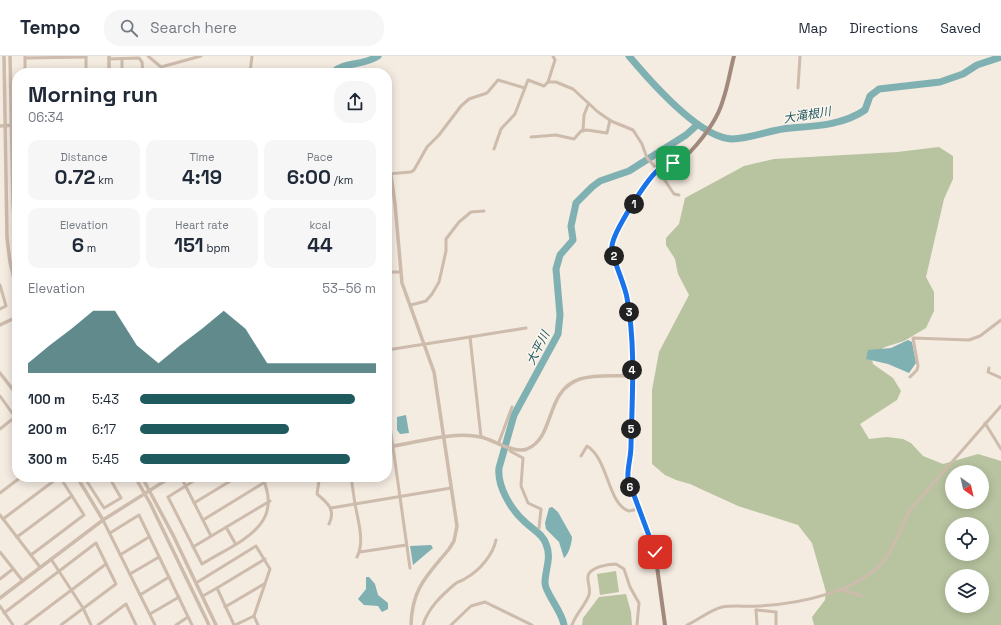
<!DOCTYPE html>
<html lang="en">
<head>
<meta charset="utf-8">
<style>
  :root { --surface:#fff; --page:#f6f6f7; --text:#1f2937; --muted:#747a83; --line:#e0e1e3; --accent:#1f5a5e }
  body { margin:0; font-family:"Space Grotesk","Noto Sans JP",sans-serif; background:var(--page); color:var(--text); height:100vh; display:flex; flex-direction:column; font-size:15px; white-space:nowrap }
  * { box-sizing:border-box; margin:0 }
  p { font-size:13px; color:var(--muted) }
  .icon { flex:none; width:22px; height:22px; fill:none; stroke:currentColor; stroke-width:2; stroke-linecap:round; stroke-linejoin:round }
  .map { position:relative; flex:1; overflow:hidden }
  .panel { position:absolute; left:12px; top:12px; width:380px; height:414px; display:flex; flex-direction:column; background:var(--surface); border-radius:16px; box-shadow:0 2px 10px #0003 }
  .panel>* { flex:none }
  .needle { width:26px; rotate:146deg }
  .buttons { position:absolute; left:945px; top:409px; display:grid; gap:8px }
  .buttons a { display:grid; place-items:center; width:44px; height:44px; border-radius:50%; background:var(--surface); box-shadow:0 2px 10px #0003; font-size:20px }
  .pin { position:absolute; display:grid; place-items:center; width:34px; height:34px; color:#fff; margin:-17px; border-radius:8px; box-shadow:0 2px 6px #0006 }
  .km { position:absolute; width:20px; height:20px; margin:-10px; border-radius:50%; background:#222; color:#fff; font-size:11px; line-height:20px; text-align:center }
  .round { display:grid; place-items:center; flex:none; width:42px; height:42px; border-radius:16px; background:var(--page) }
  .head { display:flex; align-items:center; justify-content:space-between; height:68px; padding:0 16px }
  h1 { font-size:22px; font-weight:800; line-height:30px }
  .metrics { display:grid; grid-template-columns:repeat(3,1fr); gap:6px; height:68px; padding:4px 16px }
  .metrics div { display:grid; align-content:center; border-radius:10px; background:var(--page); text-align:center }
  .metrics b { font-size:20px; font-weight:800 }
  .metrics small { font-size:11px; font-weight:400 }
  .metrics p { font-size:11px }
  .chart { height:112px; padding:8px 16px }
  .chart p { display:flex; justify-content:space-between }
  .chart svg { width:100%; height:72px; margin-top:4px; fill:var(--accent); opacity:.7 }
  ul { padding:0 16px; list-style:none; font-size:13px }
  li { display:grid; grid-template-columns:64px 48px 1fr; align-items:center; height:30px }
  li i { height:10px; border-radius:5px; background:var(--accent) }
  header { display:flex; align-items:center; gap:24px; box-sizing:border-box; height:56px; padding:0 20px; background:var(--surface); border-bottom:1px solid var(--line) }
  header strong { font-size:19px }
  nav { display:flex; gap:22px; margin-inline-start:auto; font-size:14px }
  .search { width:280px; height:36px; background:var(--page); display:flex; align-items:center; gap:10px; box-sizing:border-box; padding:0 14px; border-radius:16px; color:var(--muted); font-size:15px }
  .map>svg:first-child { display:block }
  .green { fill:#b8c4a0; fill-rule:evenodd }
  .water { fill:#7fb0b2 }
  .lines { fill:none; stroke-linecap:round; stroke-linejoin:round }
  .river { stroke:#7fb0b2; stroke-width:7 }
  .minor { stroke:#cdbbac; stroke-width:3 }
  .tertiary { stroke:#cdbbac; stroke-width:3.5 }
  .secondary { stroke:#a18a7d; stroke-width:4 }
  .route-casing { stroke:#fff; stroke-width:8 }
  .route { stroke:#1a73e8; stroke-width:5 }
  .labels { text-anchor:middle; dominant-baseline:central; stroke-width:3; stroke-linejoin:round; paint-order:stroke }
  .water-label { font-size:12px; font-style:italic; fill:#1f5a5e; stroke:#fbf5ee }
</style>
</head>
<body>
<header>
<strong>Tempo</strong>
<div class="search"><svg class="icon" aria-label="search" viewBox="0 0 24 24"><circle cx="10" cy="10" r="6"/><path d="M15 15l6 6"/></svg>Search here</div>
<nav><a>Map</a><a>Directions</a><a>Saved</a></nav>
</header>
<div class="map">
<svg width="1001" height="569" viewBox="0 0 1001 569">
  <rect width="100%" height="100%" fill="#f4ebe1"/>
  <g class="green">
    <path d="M939,91L953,100V123L944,143L926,221L934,236V255L926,272L904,285L885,291L877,296L872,304L873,308L893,322L901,335L897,344L860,368L869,383L887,381L903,383L911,387L923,400L943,408L978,398L1001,405V569H814L812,561L825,544L826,536L812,487L798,469L738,450L690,428L676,424L665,419L652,408V334L659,296L689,239L678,218L675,203L666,189V182L679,168L685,142L744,110L774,103L897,96ZM952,416H982V446H952ZM952,468H982V498H952ZM952,520H982V550H952Z"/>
    <polygon points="616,515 619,536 600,539 597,518"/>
    <polygon points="626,538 631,556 632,569 582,569 583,562 599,541"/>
  </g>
  <g class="water">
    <polygon points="908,284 912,286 916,307 909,317 888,308 866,303 868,294 891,292"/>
    <polygon points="406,359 409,377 400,378 397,374 397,361"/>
    <path d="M552,451L558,456L572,481C572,486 569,498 564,502L559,486L546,473L545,467L549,452Z"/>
    <polygon points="431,489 433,492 413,509 410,490"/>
    <polygon points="366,521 369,521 375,528 378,539 388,547 388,553 382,556 378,550 364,549 358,543 366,533"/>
  </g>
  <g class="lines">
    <g class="river">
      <path d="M629,0C650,25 699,82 732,83C752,83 771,73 791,72C816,70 843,69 865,54L870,40L879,33L940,26L963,18L977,9L1001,1"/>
      <path d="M332,17C345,5 364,10 378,0"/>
      <path d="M564,569C562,555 545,537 545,527C545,513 552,502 546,488C543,478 532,473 525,466C511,454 497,430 499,412L514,359L558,278L560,259L556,213L560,199L573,184L571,170L575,152L576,147L592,131L600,125L629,115L686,79L697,69"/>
    </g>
    <g class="minor">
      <polyline points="148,0 161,11 201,0"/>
      <polyline points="25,1 25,17"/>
      <polyline points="86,1 86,17"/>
      <polyline points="25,2 86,1"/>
      <polyline points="109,3 139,2 142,6 143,17"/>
      <polyline points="122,3 122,17"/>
      <polyline points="250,17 252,0"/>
      <polyline points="548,26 556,26 573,33 598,56 611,65 633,74 642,88 647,102 658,114 674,138 679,139"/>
      <polyline points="798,32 800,0"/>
      <polyline points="583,75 584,59 588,49"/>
      <polyline points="531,81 556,79 574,83 581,75 587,74 607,77 610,64"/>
      <polyline points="494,93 501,73 515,58 528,24 544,30 548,26 555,4 553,0"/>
      <polyline points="387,118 411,116 414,114 427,91 439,79 461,50 469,43 487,37 498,24 525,32"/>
      <polyline points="387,216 400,216"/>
      <polyline points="0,229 6,250 0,253"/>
      <polyline points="411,249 426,245 432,238 439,226 446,195 446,183 459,166 471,156 484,155"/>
      <polyline points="470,281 526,272"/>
      <polyline points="387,294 470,281 481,381"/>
      <polyline points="989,312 988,316 1001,322"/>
      <polyline points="910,321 917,314 918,310 913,282 969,284 980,280 1001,264"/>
      <polyline points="0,340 15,361 0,373"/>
      <polyline points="387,349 410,512"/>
      <polyline points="985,367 1001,393"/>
      <polyline points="499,386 512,351"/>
      <polyline points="510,392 510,395 523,402 521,430 528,447 541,453 539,472"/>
      <path d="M581,400L587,390C608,402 608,449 629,455L639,453"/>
      <polyline points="84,421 104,452 121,442 109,421"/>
      <polyline points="181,421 211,480"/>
      <path d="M200,421L168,441L202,508C237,486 286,471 262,421"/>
      <path d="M316,421L319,425L317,438C328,447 336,454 329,468"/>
      <polyline points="351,421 355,448 451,432"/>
      <polyline points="0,437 21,421"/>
      <polyline points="194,447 237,421"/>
      <path d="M331,452L355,448C358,465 365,485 357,501"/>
      <polyline points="0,459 40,511"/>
      <polyline points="3,463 59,421"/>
      <polyline points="103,464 155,569"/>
      <polyline points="203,464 265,426"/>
      <polyline points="226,471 235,487"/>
      <polyline points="110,477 139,459 192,569"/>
      <polyline points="17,481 72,440"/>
      <polyline points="193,491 270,445"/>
      <polyline points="0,496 22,524"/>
      <polyline points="360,496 406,489"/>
      <polyline points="31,499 84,459 60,421"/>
      <polyline points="120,499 149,481"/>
      <polyline points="51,503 83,552 91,569"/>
      <polyline points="130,518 159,501"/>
      <polyline points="0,523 13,513"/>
      <polyline points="196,527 256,490 270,513 254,560 235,569"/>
      <polyline points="839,533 862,540"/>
      <polyline points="140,539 169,521"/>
      <polyline points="203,540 217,532"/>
      <polyline points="0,550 13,569"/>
      <polyline points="225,551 264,528"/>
      <polyline points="756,554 776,556 776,569"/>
      <polyline points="756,554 757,569"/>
      <polyline points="4,557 96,487 116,528 61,569"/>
      <polyline points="150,558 179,541"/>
      <polyline points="254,560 258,569"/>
      <polyline points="25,569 106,508"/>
      <polyline points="98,569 126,548 136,569"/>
      <polyline points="176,569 188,561"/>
      <polyline points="234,569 217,532 265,503"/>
      <path d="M423,569C428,552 442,539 455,528C458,525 463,525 466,522C479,515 493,499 496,484"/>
      <polyline points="451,569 471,550 485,546 532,569"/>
      <path d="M572,569C576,557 585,550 589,539C591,533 587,526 588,520C590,511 608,508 616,508L624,513L630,531L639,547L637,569"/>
      <path d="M687,569C698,564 710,554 722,551C734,549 747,551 759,550C798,548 860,536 885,503C896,488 901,470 910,454L1001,350"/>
    </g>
    <g class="tertiary">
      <polyline points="4,0 7,182 10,206 17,235"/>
      <polyline points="10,0 13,147 17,205"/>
      <polyline points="109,0 109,17"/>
      <polyline points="0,70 17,69"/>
      <path d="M387,106L391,118L395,148L402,227L434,316L457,470L454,485L449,493C427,520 412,532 411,569"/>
      <polyline points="0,269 17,261"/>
      <polyline points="0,317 17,339"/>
      <path d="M387,391C417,387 451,375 481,381C494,384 514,398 527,393C556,381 544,335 580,323C596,318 616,320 632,320"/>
      <polyline points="77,421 103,464"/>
      <polyline points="135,421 150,447 209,569"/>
      <polyline points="142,421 173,479 216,569"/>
      <polyline points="0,542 103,464 171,421"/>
    </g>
    <path class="secondary" d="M665,569L655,496L628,423C626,412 631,401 631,390C632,343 635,294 628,248C626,227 606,196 615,178C623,163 646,121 659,113C669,106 682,105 691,95C703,82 718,62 723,44C728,30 730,15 734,0"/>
  </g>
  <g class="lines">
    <g class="route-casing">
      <path id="route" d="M655,496L628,423C627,412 631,402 631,390C632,342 636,290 627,242C625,228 611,201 612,190C613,176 646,125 657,115C661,111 667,109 673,107"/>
    </g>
    <use href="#route" class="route"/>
  </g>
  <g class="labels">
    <g class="water-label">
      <text transform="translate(807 59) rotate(-9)">大滝根川</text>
      <text transform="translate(538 292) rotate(-63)">大平川</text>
    </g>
  </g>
</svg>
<div class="buttons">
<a><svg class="needle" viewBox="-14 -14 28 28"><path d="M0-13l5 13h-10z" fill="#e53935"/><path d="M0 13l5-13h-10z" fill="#747a83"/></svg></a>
<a><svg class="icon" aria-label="locate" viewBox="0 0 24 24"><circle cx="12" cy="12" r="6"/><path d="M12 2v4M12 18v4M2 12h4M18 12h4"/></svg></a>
<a><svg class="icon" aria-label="layers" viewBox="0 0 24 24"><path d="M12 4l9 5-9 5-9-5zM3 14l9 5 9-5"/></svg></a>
</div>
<div class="pin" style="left:673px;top:107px;background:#1e9e55"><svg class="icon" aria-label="arrive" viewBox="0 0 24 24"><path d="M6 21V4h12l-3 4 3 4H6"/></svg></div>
<div class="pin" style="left:655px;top:496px;background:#d93025"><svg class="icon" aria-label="check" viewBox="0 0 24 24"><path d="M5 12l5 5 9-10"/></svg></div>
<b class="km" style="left:634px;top:148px">1</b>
<b class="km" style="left:614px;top:200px">2</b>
<b class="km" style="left:629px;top:256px">3</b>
<b class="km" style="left:632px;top:314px">4</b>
<b class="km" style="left:631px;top:373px">5</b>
<b class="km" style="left:630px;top:431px">6</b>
<section class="panel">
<div class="head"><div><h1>Morning run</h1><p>06:34</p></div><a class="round"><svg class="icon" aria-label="share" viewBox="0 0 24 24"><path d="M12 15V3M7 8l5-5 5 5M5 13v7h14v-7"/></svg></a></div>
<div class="metrics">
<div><p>Distance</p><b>0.72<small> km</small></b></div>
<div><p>Time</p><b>4:19</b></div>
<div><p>Pace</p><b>6:00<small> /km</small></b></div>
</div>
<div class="metrics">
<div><p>Elevation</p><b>6<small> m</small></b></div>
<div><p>Heart rate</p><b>151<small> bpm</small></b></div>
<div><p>kcal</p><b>44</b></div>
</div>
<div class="chart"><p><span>Elevation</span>53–56 m</p>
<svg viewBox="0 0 160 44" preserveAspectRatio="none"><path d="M0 44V38L10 27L20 17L30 6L40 6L50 27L60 38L70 27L80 17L90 6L100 17L110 38L120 38L130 38L140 38L150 38L160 38V44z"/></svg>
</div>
<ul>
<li><b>100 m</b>5:43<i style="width:91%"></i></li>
<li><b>200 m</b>6:17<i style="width:63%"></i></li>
<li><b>300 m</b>5:45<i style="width:89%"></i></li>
</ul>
</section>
</div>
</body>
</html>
